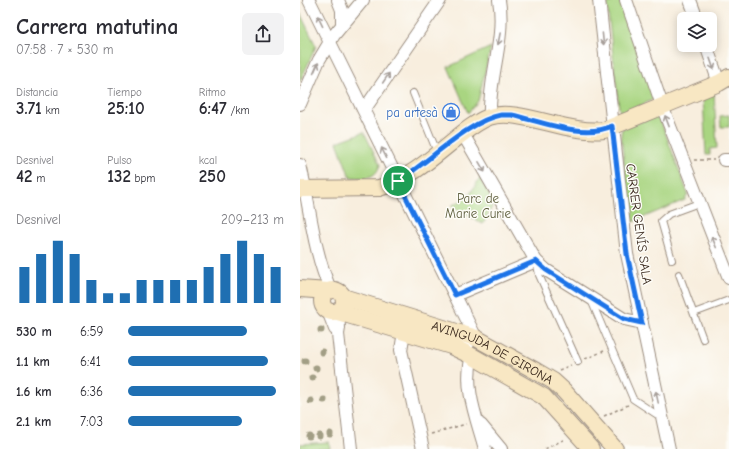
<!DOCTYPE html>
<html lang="es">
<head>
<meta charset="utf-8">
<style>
  :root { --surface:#fff; --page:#f2f2f3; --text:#2b2b33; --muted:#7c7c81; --accent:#1f6fb2 }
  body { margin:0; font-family:"Comic Neue",sans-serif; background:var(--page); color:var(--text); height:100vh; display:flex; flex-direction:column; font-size:15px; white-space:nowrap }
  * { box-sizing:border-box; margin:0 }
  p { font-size:13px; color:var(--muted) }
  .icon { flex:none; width:22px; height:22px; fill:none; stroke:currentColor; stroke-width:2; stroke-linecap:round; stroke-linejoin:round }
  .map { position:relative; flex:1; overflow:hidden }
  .details { display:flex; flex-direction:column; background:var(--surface); width:300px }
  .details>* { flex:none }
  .buttons { position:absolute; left:377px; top:12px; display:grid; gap:8px }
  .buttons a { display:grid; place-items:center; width:40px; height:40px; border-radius:6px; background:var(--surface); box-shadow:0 2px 10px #0003; font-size:20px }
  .pin { position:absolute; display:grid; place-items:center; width:34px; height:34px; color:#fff; margin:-17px; border:2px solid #fff; border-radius:50%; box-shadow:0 1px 4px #0007 }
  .round { display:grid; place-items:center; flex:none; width:42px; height:42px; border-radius:6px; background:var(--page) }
  .head { display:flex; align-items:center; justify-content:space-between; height:68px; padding:0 16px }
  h1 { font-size:22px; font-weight:700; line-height:30px }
  .metrics { display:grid; grid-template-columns:repeat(3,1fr); gap:6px; height:68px; padding:4px 16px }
  .metrics div { display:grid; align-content:center }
  .metrics b { font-size:17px; font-weight:700 }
  .metrics small { font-size:11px; font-weight:400 }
  .metrics p { font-size:11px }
  .chart { height:112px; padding:8px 16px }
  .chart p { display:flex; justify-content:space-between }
  .chart svg { width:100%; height:72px; margin-top:4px; stroke:var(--accent); stroke-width:6 }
  ul { padding:0 16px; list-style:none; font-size:13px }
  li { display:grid; grid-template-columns:64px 48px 1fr; align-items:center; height:30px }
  li i { height:10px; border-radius:5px; background:var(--accent) }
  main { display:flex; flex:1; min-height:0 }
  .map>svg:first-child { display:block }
  .green { fill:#a9d581; stroke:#728050 }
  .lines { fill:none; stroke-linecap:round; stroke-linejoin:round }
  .lane-casing { stroke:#9a8c7e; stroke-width:8 }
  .street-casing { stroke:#9a8c7e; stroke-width:14 }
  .secondary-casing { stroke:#9a8c7e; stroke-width:18 }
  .path { stroke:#9a8c7e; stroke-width:1.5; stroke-dasharray:3 3; stroke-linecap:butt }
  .lane { stroke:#fff; stroke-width:6 }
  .street { stroke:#fff; stroke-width:12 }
  .secondary { stroke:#f8e7c3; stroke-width:16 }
  .tree { fill:#a29e85 }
  .oneway { stroke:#a79f9a }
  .route-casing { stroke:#fff; stroke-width:8 }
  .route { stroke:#1a73e8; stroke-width:5 }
  .labels { text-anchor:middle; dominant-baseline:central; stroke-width:3; stroke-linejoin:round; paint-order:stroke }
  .shop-label { font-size:13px; fill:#366cbe; stroke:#fdfcf7; text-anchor:end }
  .park-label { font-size:13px; fill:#5c5d3c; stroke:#fdfcf7 }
  .street-label { font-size:13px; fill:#3b2a1e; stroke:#fdfcf7 }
</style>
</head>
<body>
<main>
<section class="details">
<div class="head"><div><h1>Carrera matutina</h1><p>07:58 · 7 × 530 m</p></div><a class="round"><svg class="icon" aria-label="share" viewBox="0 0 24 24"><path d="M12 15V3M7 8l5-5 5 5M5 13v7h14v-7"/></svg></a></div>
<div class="metrics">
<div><p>Distancia</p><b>3.71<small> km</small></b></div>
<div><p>Tiempo</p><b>25:10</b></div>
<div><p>Ritmo</p><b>6:47<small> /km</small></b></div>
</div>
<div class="metrics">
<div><p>Desnivel</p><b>42<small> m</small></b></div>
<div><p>Pulso</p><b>132<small> bpm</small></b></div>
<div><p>kcal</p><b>250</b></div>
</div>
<div class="chart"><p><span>Desnivel</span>209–213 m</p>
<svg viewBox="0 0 160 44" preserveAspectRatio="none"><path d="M5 44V22M15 44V14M25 44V6M35 44V14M45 44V30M55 44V38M65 44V38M75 44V30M85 44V30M95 44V30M105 44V30M115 44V22M125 44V14M135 44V6M145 44V14M155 44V22"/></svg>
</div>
<ul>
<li><b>530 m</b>6:59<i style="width:76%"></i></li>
<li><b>1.1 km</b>6:41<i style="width:90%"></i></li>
<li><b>1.6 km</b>6:36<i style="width:95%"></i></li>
<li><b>2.1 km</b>7:03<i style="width:73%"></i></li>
</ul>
</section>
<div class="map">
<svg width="429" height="449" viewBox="0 0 429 449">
  <rect width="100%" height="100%" fill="#fdfcf7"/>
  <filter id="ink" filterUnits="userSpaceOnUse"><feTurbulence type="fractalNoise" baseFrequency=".025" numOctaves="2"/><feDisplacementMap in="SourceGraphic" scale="8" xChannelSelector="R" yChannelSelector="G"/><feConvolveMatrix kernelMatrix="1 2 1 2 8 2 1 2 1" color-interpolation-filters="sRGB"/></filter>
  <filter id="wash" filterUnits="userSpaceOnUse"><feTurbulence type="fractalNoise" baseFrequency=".012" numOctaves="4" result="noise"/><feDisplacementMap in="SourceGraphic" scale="16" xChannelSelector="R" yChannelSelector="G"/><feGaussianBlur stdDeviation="0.9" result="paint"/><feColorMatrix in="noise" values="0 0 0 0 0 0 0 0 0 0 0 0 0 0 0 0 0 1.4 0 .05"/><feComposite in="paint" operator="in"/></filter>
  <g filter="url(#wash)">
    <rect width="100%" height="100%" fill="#f8eede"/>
    <g class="green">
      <polygon points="316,0 321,0 356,98 325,113 320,112 319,108 307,4"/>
      <polygon points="0,13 16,46 0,82"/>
      <polygon points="191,47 178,101 168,113 148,67"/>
      <polygon points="414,93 417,148 410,149 410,155 406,155 403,99"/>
      <polygon points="429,115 429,127 421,127 420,116"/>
      <polygon points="356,116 360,119 388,194 385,200 330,223 321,134 322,129"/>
      <path d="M64,132L80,165C75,180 64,178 50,177L37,142Z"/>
      <polygon points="180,178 194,203 183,224 151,206 168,197"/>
      <polygon points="29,442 30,449 0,449 0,444"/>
    </g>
  </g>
  <g filter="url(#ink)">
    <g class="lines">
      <g class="lane-casing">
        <g id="lane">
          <polyline points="113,93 137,152"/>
          <polyline points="372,260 361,221 369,214 399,203"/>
          <polyline points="237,265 239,275 278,362"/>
          <polyline points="379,274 403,339"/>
          <polyline points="291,300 333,399 362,418"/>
          <polyline points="394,313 429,300"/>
        </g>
      </g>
      <g class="street-casing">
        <g id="street">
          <polyline points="9,0 176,338"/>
          <polyline points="38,0 42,10 42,23"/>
          <polyline points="299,0 327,254 369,449"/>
          <polyline points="326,0 364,111 429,278"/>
          <polyline points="390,0 397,19"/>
          <polyline points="406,45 419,83"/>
          <polyline points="0,104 19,60 34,35 63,0"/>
          <polyline points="64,110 140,0"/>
          <path d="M190,117C188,78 206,39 199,0"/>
          <polyline points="163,134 236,261 246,270 324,319 342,323"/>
          <polyline points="424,160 429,160"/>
          <path d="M0,165C10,206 13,251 31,291"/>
          <polyline points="155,295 236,261"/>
          <polyline points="28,311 35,329"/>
          <polyline points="38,312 39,328 38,334 51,449"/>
          <polyline points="104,332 101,350 123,449"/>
          <polyline points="145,337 168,344"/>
          <path d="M172,356C163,387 177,419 185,449"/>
          <polyline points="181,425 201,449"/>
        </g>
      </g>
      <g class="secondary-casing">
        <g id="secondary">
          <path d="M0,189L79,188C107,180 131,159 153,141C164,132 176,122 189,117C219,107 268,135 304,130L419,83L429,77"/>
          <polyline points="0,289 28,291"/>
          <circle cx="33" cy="301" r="11"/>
          <path id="s1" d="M43,297L176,338L236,371L253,381L264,391L315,449"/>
          <polyline points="38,312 151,346 172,356 244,397 291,449"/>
        </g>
      </g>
      <g class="path">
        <polyline points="394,160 414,160"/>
        <polyline points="285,359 304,351"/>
        <polyline points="259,370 271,365"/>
        <polyline points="304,416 328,405"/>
        <polyline points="131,434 166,424"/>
        <polyline points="245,449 265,439"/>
      </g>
      <use href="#lane" class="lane"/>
      <use href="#street" class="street"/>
      <use href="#secondary" class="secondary"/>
    </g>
    <g class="tree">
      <circle cx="21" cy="330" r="3.5"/>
      <circle cx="22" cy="352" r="3.5"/>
      <circle cx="5" cy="361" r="3.5"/>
      <circle cx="16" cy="368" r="3.5"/>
      <circle cx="12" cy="378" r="3.5"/>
      <circle cx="24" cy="400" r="3.5"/>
      <circle cx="11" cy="401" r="3.5"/>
      <circle cx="30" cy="434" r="3.5"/>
      <circle cx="9" cy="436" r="3.5"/>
      <circle cx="19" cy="436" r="3.5"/>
    </g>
    <defs><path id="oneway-shaft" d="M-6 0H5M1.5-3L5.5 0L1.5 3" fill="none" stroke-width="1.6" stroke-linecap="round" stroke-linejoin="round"/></defs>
    <g class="oneway">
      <use href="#oneway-shaft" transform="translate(20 21) rotate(-116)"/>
      <use href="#oneway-shaft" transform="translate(199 39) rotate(101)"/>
      <use href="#oneway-shaft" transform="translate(303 39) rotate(84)"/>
      <use href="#oneway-shaft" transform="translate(412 64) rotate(71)"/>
      <use href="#oneway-shaft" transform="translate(16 68) rotate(-66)"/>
      <use href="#oneway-shaft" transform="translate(86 78) rotate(-56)"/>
      <use href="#oneway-shaft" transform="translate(367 121) rotate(-111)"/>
      <use href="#oneway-shaft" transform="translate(84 153) rotate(-116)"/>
      <use href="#oneway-shaft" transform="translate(182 167) rotate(60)"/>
      <use href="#oneway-shaft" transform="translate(414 242) rotate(-112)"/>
      <use href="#oneway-shaft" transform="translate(357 397) rotate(-102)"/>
    </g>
  </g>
  <g class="lines" filter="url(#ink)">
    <g class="route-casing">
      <path id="route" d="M201,115H212C242,122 284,139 312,126L327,254L342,323L324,319L246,270L236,261L155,295L98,181C129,162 168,121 201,115Z"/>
    </g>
    <use href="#route" class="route"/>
  </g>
  <defs>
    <g id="shop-ring" transform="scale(0.9)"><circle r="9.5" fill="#fdfcf7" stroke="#3f7fe0" stroke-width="1.5"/><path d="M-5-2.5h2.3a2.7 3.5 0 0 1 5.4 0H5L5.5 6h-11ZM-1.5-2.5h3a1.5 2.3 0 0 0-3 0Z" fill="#3f7fe0"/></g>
  </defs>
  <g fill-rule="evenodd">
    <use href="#shop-ring" x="151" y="112"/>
  </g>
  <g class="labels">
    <g class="shop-label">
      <text x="138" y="112">pa artesà</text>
    </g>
    <g class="park-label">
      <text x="178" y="198">Parc de<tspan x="178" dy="15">Marie Curie</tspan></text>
    </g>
    <g class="street-label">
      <text transform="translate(339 224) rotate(82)">CARRER GENÍS SALA</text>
      <text stroke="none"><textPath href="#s1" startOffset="160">AVINGUDA DE GIRONA</textPath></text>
    </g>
  </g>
</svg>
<div class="buttons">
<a><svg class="icon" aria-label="layers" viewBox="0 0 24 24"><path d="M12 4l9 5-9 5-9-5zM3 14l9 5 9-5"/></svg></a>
</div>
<div class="pin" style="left:98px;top:181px;background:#1e9e55"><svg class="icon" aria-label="arrive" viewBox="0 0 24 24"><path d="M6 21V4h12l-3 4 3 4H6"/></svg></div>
</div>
</main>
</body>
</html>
